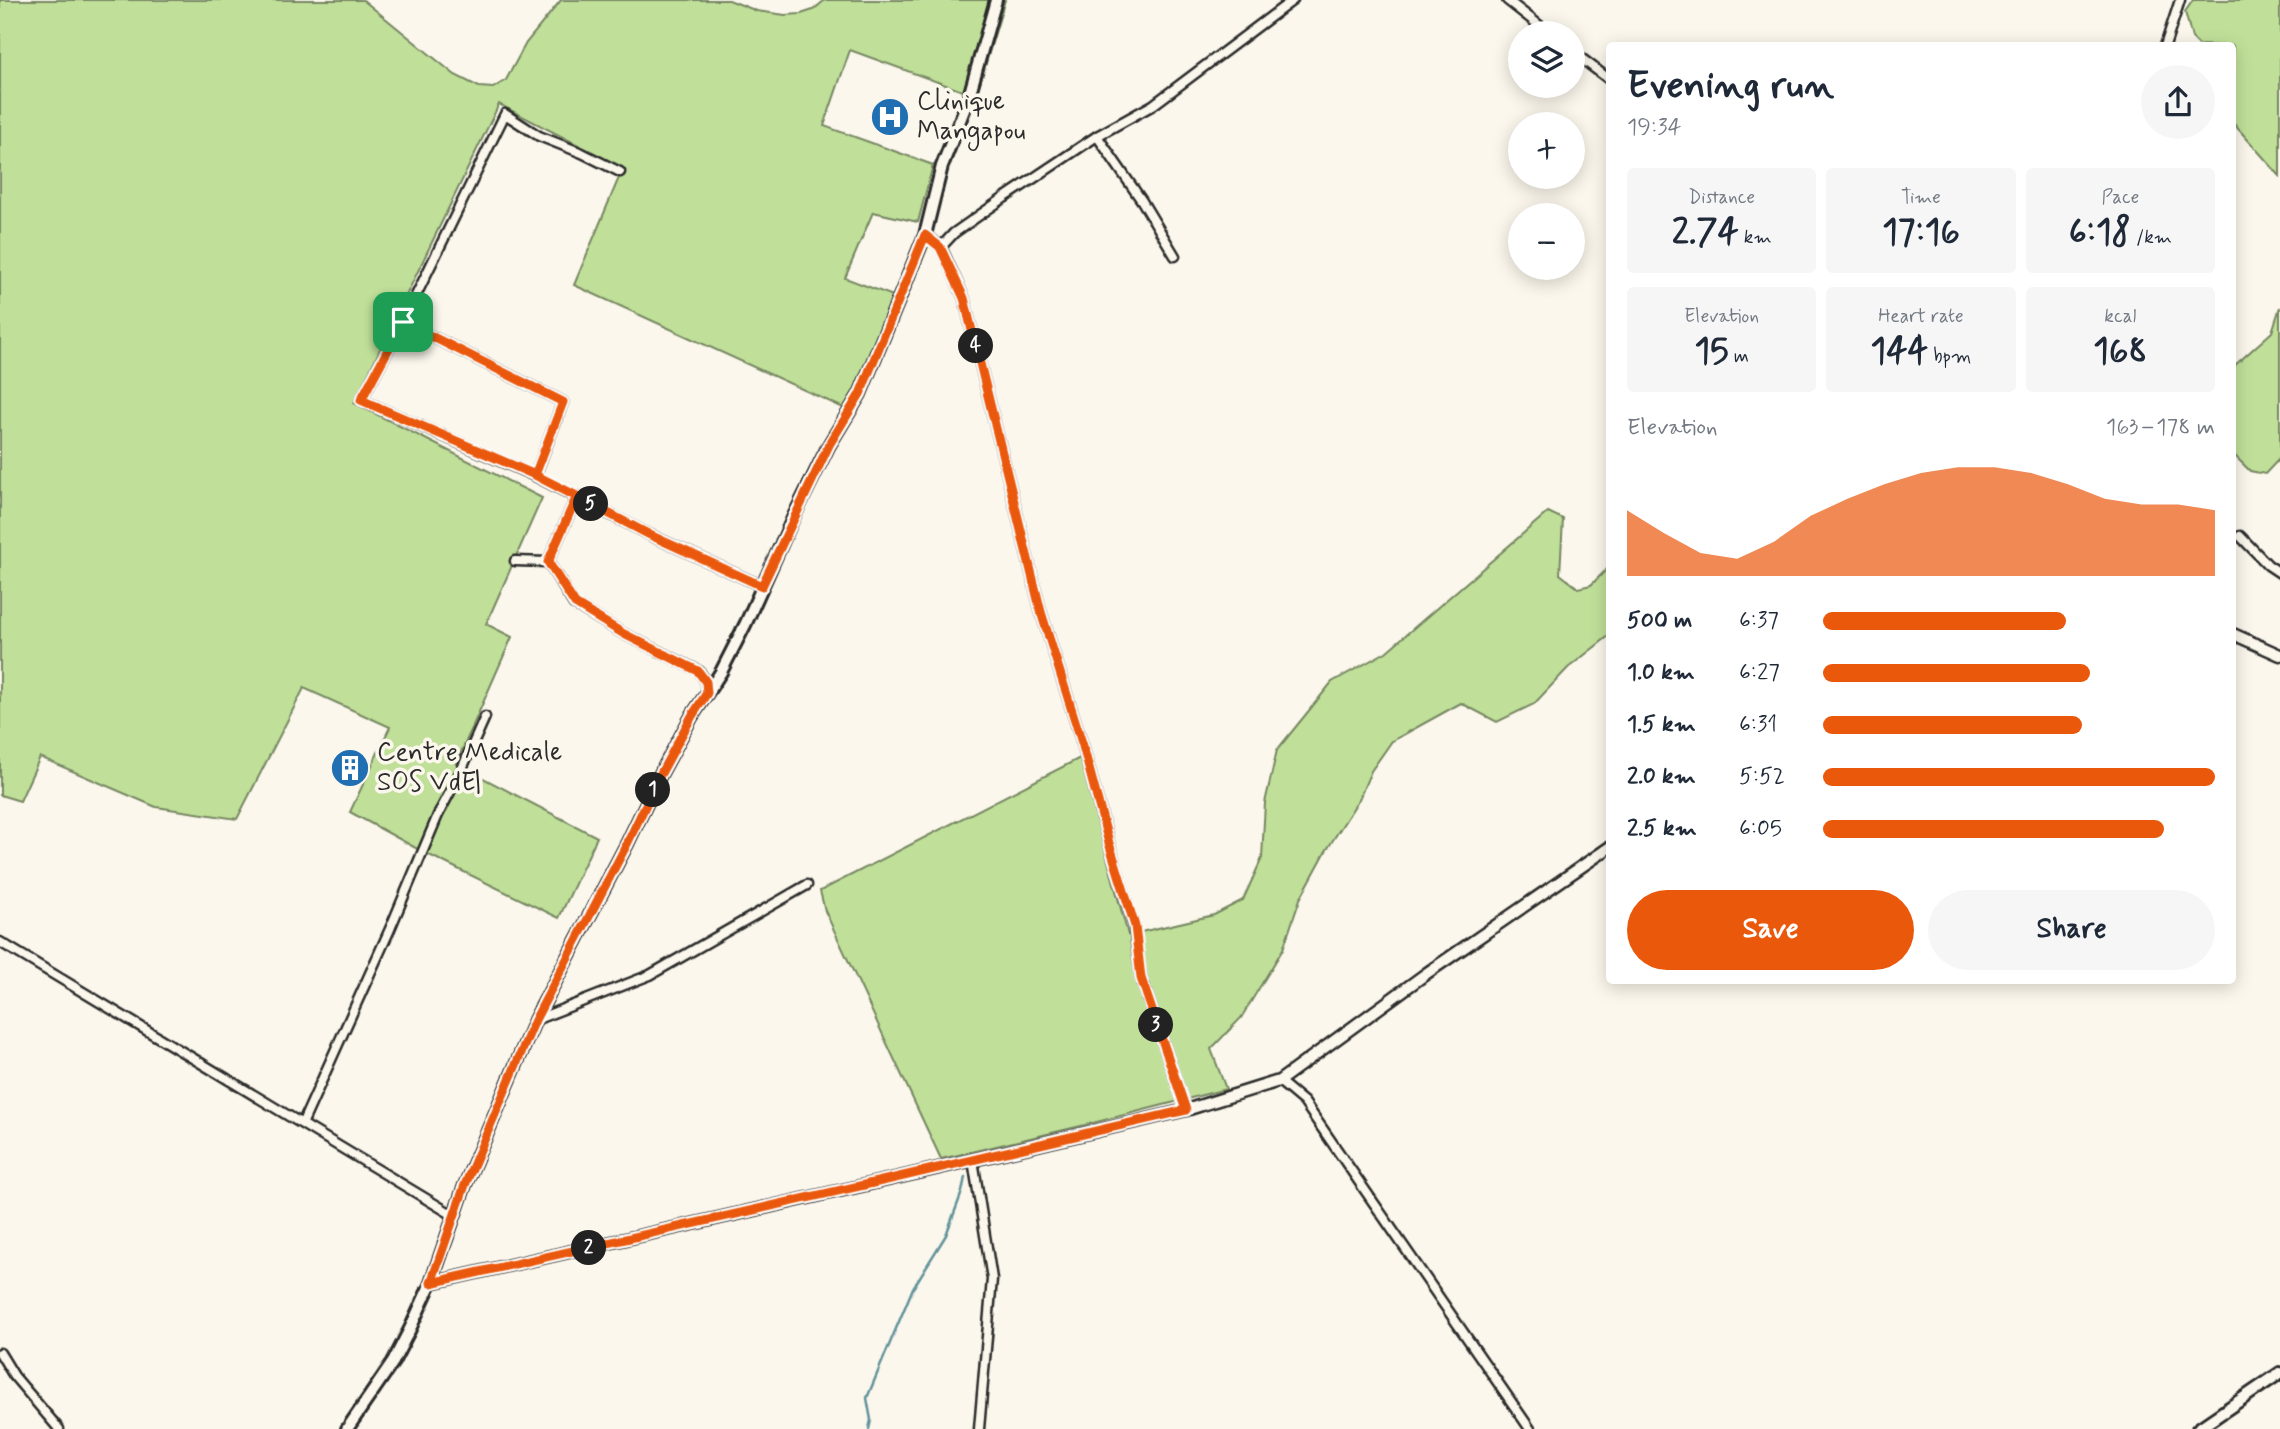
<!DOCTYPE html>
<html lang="en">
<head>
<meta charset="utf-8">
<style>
  :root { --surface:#fff; --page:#f6f6f7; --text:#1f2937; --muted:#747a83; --accent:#ea580c }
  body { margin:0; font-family:Mynerve,sans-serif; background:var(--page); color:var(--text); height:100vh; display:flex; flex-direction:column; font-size:26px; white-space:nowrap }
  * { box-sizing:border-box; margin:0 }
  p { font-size:23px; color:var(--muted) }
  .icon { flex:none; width:38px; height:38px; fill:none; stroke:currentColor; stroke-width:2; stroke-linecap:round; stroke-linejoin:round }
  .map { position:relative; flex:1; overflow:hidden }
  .panel { position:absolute; left:1606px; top:42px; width:630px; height:942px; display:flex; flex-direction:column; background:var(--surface); border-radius:7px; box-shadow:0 4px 18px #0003 }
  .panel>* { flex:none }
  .fabs { position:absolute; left:1508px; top:21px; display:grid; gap:14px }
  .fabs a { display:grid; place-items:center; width:77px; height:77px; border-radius:50%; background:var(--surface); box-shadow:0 4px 18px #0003; font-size:35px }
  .pin { position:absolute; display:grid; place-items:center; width:60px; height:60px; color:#fff; margin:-30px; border-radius:14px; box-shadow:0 4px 10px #0006 }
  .km { position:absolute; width:35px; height:35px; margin:-18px; border-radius:50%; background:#222; color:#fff; font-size:19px; line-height:35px; text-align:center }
  .round { display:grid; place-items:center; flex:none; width:74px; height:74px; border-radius:37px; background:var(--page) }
  .summary { display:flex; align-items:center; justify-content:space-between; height:119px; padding:0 21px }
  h1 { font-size:38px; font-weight:700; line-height:52px }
  .metrics { display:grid; grid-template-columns:repeat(3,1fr); gap:10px; height:119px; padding:7px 21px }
  .metrics div { display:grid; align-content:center; border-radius:7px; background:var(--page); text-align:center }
  .metrics b { font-size:35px; font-weight:700 }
  .metrics small { font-size:19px; font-weight:400 }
  .metrics p { font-size:19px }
  .chart { height:196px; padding:14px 21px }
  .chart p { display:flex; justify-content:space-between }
  .chart svg { width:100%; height:126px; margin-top:7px; fill:var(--accent); opacity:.7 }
  .primary-button { display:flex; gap:14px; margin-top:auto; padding:14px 21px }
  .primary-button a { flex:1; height:80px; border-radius:42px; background:var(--accent); color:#fff; font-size:28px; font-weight:700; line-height:80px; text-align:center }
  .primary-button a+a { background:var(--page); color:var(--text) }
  ul { padding:0 21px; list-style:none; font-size:23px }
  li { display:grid; grid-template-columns:112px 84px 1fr; align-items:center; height:52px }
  li i { height:18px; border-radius:9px; background:var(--accent) }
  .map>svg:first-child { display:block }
  .green { fill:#c0e099; stroke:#768662; stroke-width:2 }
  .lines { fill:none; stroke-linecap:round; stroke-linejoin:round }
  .stream { stroke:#62929a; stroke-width:2.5 }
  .minor-casing { stroke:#2b2b2b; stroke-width:13 }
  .tertiary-casing { stroke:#2b2b2b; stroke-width:15 }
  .secondary-casing { stroke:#2b2b2b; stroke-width:16 }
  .minor { stroke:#fbf7ec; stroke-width:8 }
  .tertiary { stroke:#fbf7ec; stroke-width:10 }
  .secondary { stroke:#fbf7ec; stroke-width:10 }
  .route-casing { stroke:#fff; stroke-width:14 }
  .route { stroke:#ea580c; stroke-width:9 }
  .labels { text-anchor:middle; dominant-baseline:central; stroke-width:7; stroke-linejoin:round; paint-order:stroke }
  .poi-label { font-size:26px; fill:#2b2b2b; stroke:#fbf7ec; text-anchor:start }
</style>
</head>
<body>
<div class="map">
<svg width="2280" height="1429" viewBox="0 0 2280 1429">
  <rect width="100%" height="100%" fill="#fbf7ec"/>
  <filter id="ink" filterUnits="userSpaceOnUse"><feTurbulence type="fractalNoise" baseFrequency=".0143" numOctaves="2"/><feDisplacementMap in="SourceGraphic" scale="14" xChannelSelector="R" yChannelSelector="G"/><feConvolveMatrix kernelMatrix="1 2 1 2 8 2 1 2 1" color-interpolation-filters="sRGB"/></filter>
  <g filter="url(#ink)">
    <g class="green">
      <polygon points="0,0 363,0 455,75 479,87 493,88 506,80 526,43 561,0 729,0 757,11 785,15 801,14 813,10 825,0 1005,0 976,96 850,50 824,126 933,165 918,222 873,212 845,278 904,300 872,376 850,411 574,285 623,168 499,104 354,403 542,498 486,624 512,637 456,764 597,837 559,918 423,852 350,812 390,727 304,688 237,819 156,807 40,757 20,801 0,795"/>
      <polygon points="2193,0 2280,0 2280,176 2233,123 2233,46 2199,45 2192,38 2185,12"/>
      <polygon points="2280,307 2280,458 2265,474 2250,471 2233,454 2233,367 2272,332"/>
      <polygon points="1548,512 1563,519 1560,574 1578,588 1591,585 1610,566 1610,635 1568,668 1534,704 1497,722 1461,703 1392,741 1371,771 1359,799 1326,851 1300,899 1283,949 1241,1018 1211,1049 1226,1089 1081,1126 941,1159 825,911 820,891 1080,758 1128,935 1214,915 1243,900 1262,858 1265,803 1277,750 1332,682 1386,652"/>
    </g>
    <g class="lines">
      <polyline class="stream" points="869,1429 871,1420 867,1398 913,1288 946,1235 962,1192 965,1177"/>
      <g class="minor-casing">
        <g id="minor">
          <polyline points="1507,0 1549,33"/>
          <polyline points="2165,46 2180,0"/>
          <polyline points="1573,52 1610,80"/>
          <polyline points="1097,136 1142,201 1175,256"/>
          <polyline points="620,172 582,153 539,136 505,114 403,322 361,400 535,476 650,535 762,586"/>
          <polyline points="925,235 941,247 964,298 1041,612 1083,746 1109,843 1134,926 1141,978 1186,1110"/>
          <polyline points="941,247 954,233 1004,198 1097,136 1153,105 1293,0"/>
          <polyline points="403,322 563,402 535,476"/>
          <polyline points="577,496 548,562 574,604 624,634 699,671 706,682 707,693"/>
          <polyline points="2240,536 2268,565 2280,573"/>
          <polyline points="515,561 548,562"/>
          <polyline points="0,942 453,1215"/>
          <polyline points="535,1020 650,975 807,885"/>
          <polyline points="1279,1081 1304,1102 1530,1429"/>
          <polyline points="303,1122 390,929 438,815 461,771 485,717"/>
          <polyline points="973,1160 992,1279 979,1429"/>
          <polyline points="0,1353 14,1376 59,1429"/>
        </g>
      </g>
      <g class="tertiary-casing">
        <g id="tertiary">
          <polyline points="2233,634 2280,655"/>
          <polyline points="431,1283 896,1178 1186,1110 1279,1081 1427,973 1610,847"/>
        </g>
      </g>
      <g class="secondary-casing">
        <g id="secondary">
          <polyline points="347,1429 393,1362 410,1329 431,1283 465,1185 535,1020 627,844 660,775 692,716 721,672 746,623 794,516 829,445 860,394 925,235 942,166 968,100 996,0"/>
          <polyline points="2198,1429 2280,1373"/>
        </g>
      </g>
      <use href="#minor" class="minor"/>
      <use href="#tertiary" class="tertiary"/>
      <use href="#secondary" class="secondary"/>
    </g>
  </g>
  <g class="lines" filter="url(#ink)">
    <g class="route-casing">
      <polyline id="route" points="403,322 563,402 535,475 577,496 548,562 575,604 624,634 698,671 706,682 707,693 692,716 660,775 627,844 535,1020 465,1185 431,1283 895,1178 1186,1110 1141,978 1135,926 1109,843 1083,746 1041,612 964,298 940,247 925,235 860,394 829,445 762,586 650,535 535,475 361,400 403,322"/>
    </g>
    <use href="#route" class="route"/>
  </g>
  <defs>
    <g id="hospital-disc" transform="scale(2.0125)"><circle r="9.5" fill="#1f6fb2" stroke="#fbf7ec"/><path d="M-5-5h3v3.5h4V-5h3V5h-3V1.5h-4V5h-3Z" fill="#fff"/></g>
    <g id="building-disc" transform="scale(2.0125)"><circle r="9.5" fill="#1f6fb2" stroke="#fbf7ec"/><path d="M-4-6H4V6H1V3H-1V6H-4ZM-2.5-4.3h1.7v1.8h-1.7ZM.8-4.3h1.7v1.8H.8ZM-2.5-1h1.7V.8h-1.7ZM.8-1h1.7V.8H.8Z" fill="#fff"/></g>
  </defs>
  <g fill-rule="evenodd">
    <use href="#hospital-disc" x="890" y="117"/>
    <use href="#building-disc" x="350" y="768"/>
  </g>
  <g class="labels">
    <g class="poi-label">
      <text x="917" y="102">Clinique<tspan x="917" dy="30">Mangapou</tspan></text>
      <text x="377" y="753">Centre Medicale<tspan x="377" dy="30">SOS VdE|</tspan></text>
    </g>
  </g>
</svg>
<div class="fabs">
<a><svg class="icon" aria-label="layers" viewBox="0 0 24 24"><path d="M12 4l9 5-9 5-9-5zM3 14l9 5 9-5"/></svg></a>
<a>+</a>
<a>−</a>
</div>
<div class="pin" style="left:403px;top:322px;background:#1e9e55"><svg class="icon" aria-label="arrive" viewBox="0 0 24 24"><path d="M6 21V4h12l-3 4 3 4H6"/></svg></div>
<b class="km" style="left:653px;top:790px">1</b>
<b class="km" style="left:589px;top:1248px">2</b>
<b class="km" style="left:1156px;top:1025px">3</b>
<b class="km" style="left:976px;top:346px">4</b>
<b class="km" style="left:591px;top:504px">5</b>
<section class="panel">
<div class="summary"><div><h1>Evening run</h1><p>19:34</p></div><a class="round"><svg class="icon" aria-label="share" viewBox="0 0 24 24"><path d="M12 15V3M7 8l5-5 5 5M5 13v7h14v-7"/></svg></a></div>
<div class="metrics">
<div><p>Distance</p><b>2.74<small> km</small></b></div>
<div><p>Time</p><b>17:16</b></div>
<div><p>Pace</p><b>6:18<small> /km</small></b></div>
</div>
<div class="metrics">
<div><p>Elevation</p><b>15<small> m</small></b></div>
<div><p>Heart rate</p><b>144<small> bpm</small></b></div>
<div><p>kcal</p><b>168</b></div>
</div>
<div class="chart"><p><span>Elevation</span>163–178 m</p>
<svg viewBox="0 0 160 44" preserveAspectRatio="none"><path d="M0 44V21L10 29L20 36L30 38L40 32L50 23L60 17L70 12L80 8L90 6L100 6L110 8L120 12L130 17L140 19L150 19L160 21V44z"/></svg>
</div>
<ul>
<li><b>500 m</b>6:37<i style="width:62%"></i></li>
<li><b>1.0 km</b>6:27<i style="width:68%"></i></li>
<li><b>1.5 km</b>6:31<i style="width:66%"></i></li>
<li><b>2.0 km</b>5:52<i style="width:100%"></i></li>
<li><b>2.5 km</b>6:05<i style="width:87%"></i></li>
</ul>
<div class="primary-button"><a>Save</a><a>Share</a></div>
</section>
</div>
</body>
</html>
